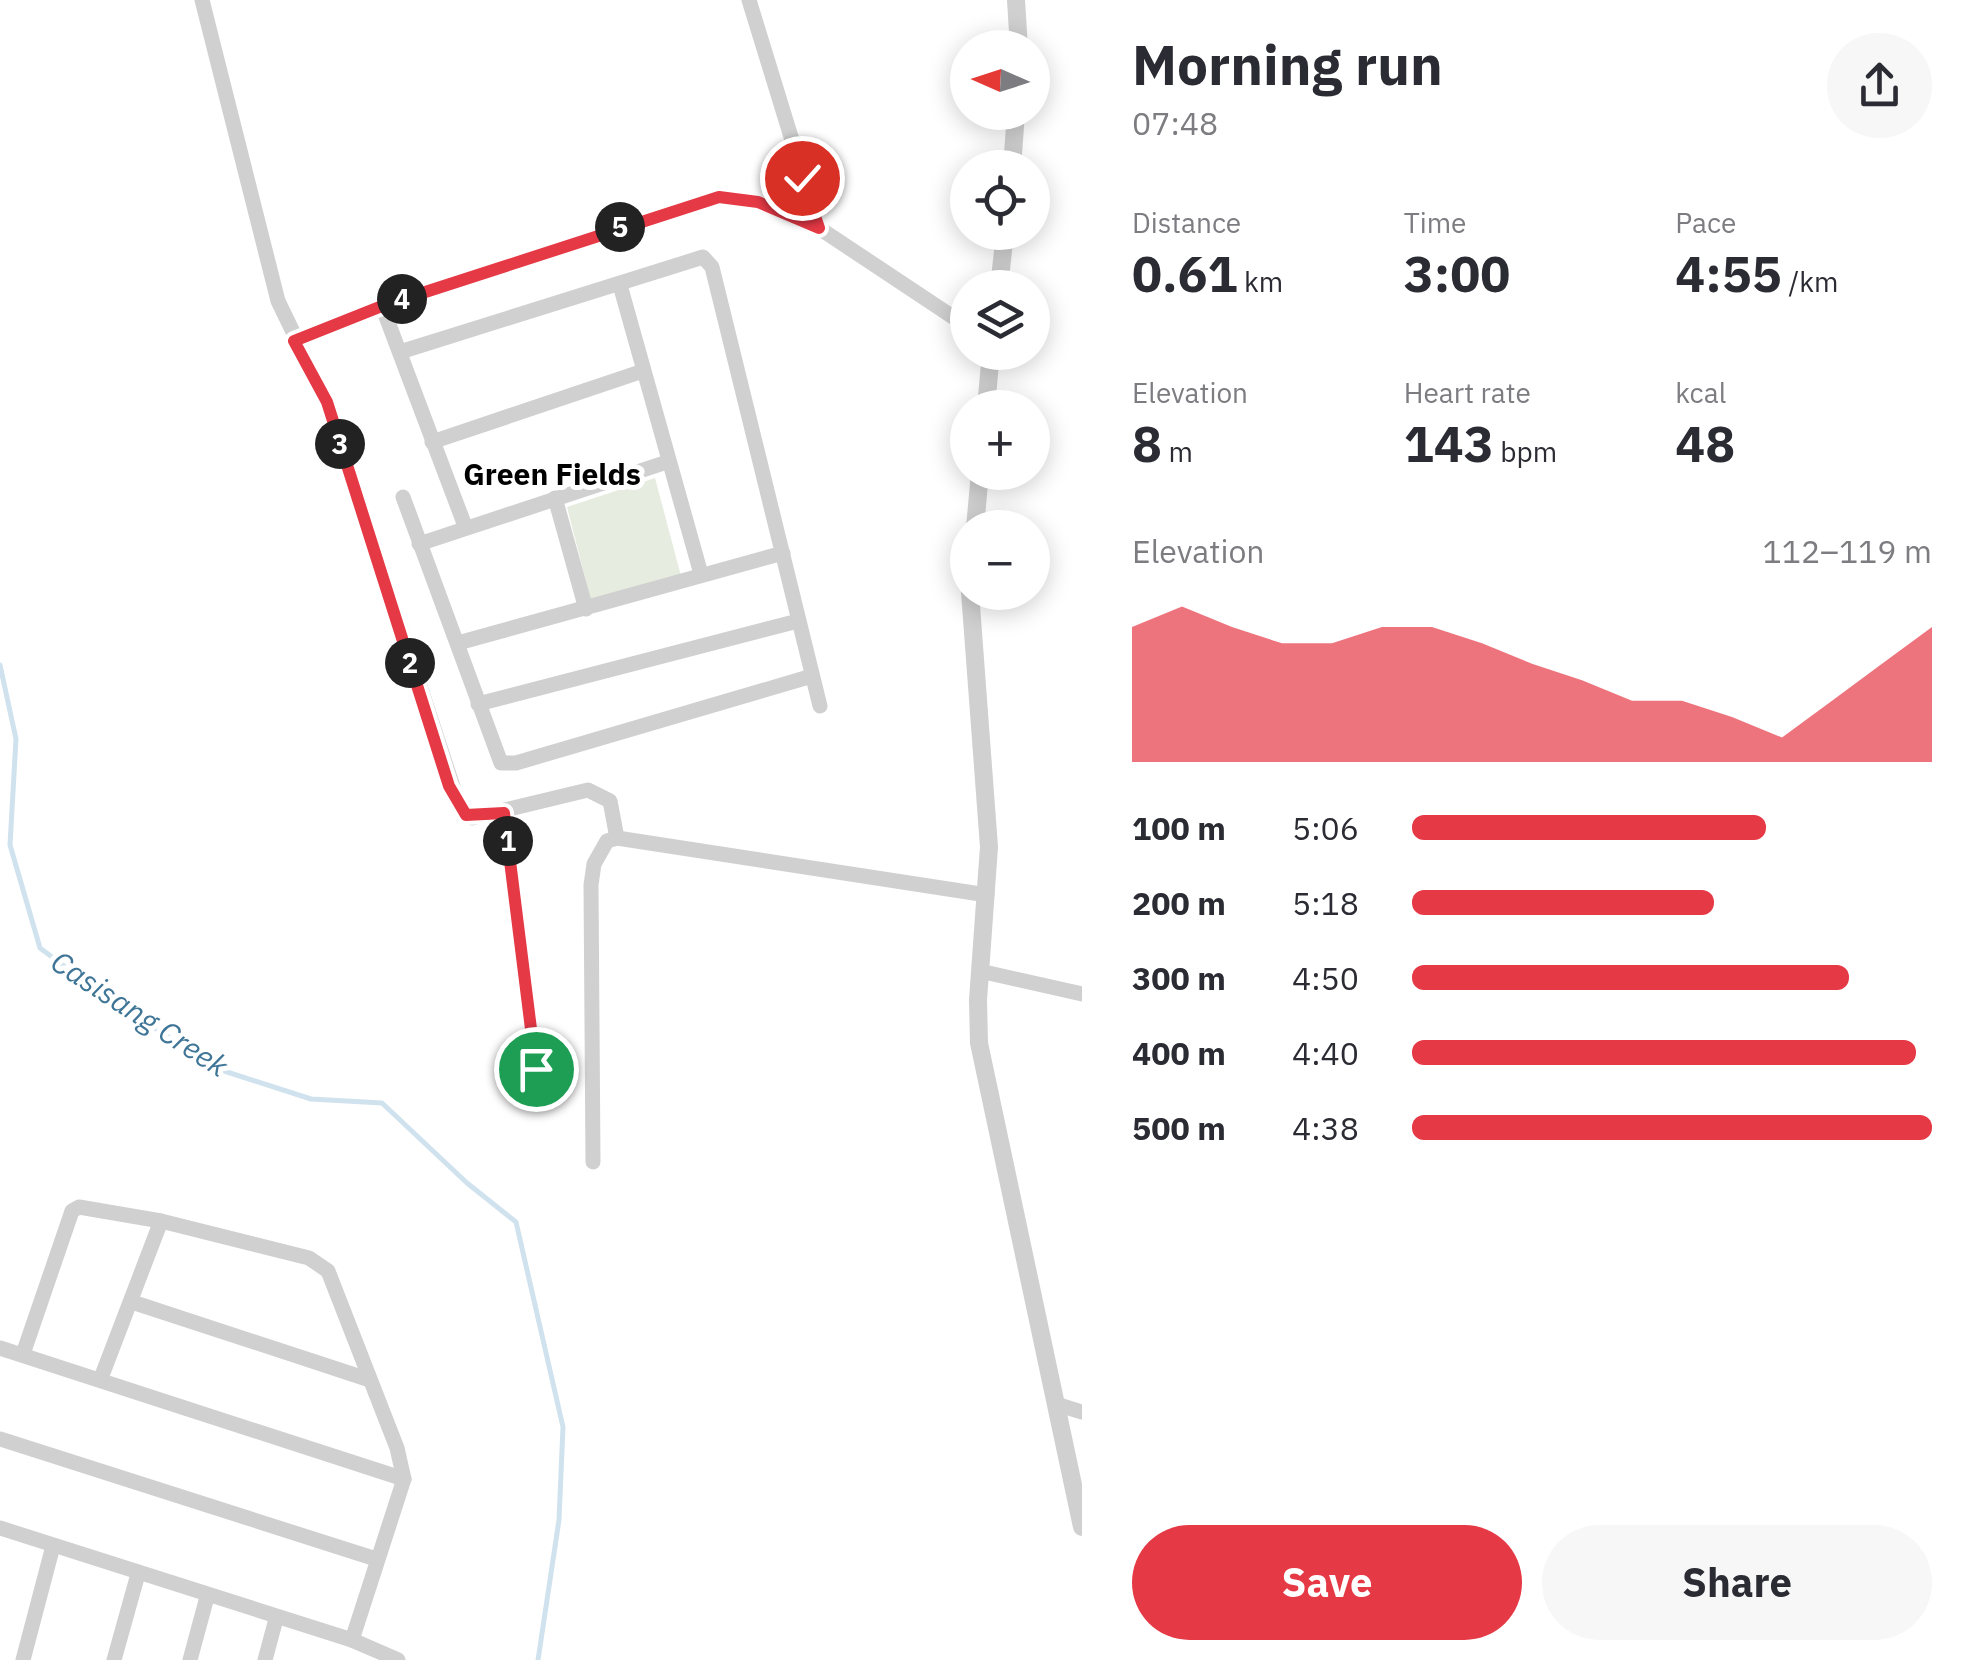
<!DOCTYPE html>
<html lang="en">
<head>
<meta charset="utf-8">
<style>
  :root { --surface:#fff; --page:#f7f7f7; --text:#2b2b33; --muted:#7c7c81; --accent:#e63946 }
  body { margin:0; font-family:"IBM Plex Sans",sans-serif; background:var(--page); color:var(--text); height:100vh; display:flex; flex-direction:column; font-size:38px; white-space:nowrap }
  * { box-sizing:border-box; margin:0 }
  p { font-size:32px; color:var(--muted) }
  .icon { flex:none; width:55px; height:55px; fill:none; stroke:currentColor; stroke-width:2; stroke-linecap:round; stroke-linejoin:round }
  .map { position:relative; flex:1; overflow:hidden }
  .details { display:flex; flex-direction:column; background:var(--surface); width:900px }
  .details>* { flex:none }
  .needle { width:65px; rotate:273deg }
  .tools { position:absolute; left:950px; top:30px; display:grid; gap:20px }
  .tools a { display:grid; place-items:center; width:100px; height:100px; border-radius:50%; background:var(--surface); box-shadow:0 5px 25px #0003; font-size:50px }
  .pin { position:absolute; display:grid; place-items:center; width:85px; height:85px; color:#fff; margin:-42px; border:5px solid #fff; border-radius:50%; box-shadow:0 2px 10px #0007 }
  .km { position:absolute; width:50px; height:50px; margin:-25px; border-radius:50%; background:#222; color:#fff; font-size:28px; line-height:50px; text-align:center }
  .round { display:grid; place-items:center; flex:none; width:105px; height:105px; border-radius:52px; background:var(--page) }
  .head { display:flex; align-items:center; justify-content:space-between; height:170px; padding:0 50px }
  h1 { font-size:55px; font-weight:700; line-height:75px }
  .stats { display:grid; grid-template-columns:repeat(3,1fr); gap:15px; height:170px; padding:10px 50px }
  .stats div { display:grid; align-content:center }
  .stats b { font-size:50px; font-weight:700 }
  .stats small { font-size:28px; font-weight:400 }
  .stats p { font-size:28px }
  .chart { height:280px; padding:20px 50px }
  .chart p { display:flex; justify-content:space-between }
  .chart svg { width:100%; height:180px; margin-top:10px; fill:var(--accent); opacity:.7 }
  .action { display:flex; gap:20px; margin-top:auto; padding:20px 50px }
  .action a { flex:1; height:115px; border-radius:60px; background:var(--accent); color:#fff; font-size:40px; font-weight:700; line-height:115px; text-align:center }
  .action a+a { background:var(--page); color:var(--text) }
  ul { padding:0 50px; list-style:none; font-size:32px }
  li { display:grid; grid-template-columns:160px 120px 1fr; align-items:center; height:75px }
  li i { height:25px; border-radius:12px; background:var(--accent) }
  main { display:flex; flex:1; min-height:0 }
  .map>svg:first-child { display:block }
  .green { fill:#e6ecdf }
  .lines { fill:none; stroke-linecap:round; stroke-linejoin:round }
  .stream { stroke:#cfe2ee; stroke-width:5 }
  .minor { stroke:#d0d0d0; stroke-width:15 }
  .tertiary { stroke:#d0d0d0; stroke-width:18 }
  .route-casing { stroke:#fff; stroke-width:20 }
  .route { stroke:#e63946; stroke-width:12 }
  .labels { text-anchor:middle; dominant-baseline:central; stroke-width:10; stroke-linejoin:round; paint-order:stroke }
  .neighbourhood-label { font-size:30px; font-weight:bold; fill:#000; stroke:#fff }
  .water-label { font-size:30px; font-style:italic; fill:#3f7597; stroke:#fff }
</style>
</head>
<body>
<main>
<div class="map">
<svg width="1082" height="1660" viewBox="0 0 1082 1660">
  <rect width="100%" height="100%" fill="#fff"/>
  <polygon class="green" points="655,478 681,576 591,601 567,507"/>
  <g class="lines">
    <polyline class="stream" points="0,665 16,739 10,845 40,948 104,996 221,1070 311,1099 382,1103 467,1183 516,1222 563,1427 559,1520 538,1660"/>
    <g class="minor">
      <polyline points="202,0 278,301 327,402 461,811 472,818 588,790 610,801 617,838"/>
      <polyline points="749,0 819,228 968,327"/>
      <polyline points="620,285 701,574"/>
      <polyline points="382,306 465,526"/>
      <polyline points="294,341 382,306 719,197 757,201 819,228"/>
      <polyline points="400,352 703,257 712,267 820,706"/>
      <polyline points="432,442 643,371"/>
      <polyline points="403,497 501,763 516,763 812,676"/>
      <polyline points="555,498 586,609"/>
      <polyline points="419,544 667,462"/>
      <polyline points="458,643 783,553"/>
      <polyline points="478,704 798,621"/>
      <polyline points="504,813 537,1069"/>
      <polyline points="980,971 1082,994"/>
      <polyline points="593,1162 591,885 594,864 607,841 617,838 987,895"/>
      <polyline points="132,1302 367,1379"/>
      <polyline points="0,1348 404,1479"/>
      <polyline points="23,1354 72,1211 79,1207 161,1221 309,1258 328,1271 397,1448 404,1479 352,1640"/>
      <polyline points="101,1378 161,1221"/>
      <polyline points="1056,1404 1082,1412"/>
      <polyline points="0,1439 376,1559"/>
      <polyline points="0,1528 352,1640 398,1660"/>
      <polyline points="23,1660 53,1546"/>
      <polyline points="114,1660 138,1574"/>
      <polyline points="190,1660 207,1597"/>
      <polyline points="265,1660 276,1619"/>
    </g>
    <g class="tertiary">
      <polyline points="1016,0 1019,48"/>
      <polyline points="1012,168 1016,112"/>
      <polyline points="999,288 1005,232"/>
      <polyline points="986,408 991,352"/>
      <polyline points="975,528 980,472"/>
      <polyline points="970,592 989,847 978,1000 979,1043 1082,1527"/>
    </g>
  </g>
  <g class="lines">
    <g class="route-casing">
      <polyline id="route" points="536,1069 504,813 466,815 449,786 327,402 294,341 382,306 719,197 758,202 819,228 802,178"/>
    </g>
    <use href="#route" class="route"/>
  </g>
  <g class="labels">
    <g class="neighbourhood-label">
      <text x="552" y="473">Green Fields</text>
    </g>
    <g class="water-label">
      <text transform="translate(140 1013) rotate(33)">Casisang Creek</text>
    </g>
  </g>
</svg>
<div class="tools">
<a><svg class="needle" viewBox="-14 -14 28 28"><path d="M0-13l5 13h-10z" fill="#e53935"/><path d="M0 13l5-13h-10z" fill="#7c7c81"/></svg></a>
<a><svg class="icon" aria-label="locate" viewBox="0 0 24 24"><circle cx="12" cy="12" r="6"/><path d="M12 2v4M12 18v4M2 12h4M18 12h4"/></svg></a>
<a><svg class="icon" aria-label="layers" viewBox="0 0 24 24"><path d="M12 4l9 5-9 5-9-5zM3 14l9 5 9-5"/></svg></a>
<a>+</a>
<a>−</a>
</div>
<div class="pin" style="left:536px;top:1069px;background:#1e9e55"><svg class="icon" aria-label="arrive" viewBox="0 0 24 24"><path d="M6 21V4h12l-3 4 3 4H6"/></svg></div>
<div class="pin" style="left:802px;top:178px;background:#d93025"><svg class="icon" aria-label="check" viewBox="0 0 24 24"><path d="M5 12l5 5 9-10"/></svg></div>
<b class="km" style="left:508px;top:841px">1</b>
<b class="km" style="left:410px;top:663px">2</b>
<b class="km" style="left:340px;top:444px">3</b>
<b class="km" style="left:402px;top:299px">4</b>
<b class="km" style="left:620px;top:227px">5</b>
</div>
<section class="details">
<div class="head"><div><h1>Morning run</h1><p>07:48</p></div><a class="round"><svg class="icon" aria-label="share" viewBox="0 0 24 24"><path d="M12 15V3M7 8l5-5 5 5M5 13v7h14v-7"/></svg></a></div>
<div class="stats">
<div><p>Distance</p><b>0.61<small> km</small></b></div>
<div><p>Time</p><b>3:00</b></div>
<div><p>Pace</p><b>4:55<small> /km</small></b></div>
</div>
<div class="stats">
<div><p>Elevation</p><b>8<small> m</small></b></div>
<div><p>Heart rate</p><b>143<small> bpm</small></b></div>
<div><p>kcal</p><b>48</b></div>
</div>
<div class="chart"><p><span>Elevation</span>112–119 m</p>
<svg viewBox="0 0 160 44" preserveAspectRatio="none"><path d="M0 44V11L10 6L20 11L30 15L40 15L50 11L60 11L70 15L80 20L90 24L100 29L110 29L120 33L130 38L140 29L150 20L160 11V44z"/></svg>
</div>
<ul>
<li><b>100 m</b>5:06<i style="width:68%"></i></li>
<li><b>200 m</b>5:18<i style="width:58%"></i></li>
<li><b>300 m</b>4:50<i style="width:84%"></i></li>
<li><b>400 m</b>4:40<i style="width:97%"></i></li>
<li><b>500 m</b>4:38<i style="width:100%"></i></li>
</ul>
<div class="action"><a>Save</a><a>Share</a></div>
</section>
</main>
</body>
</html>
